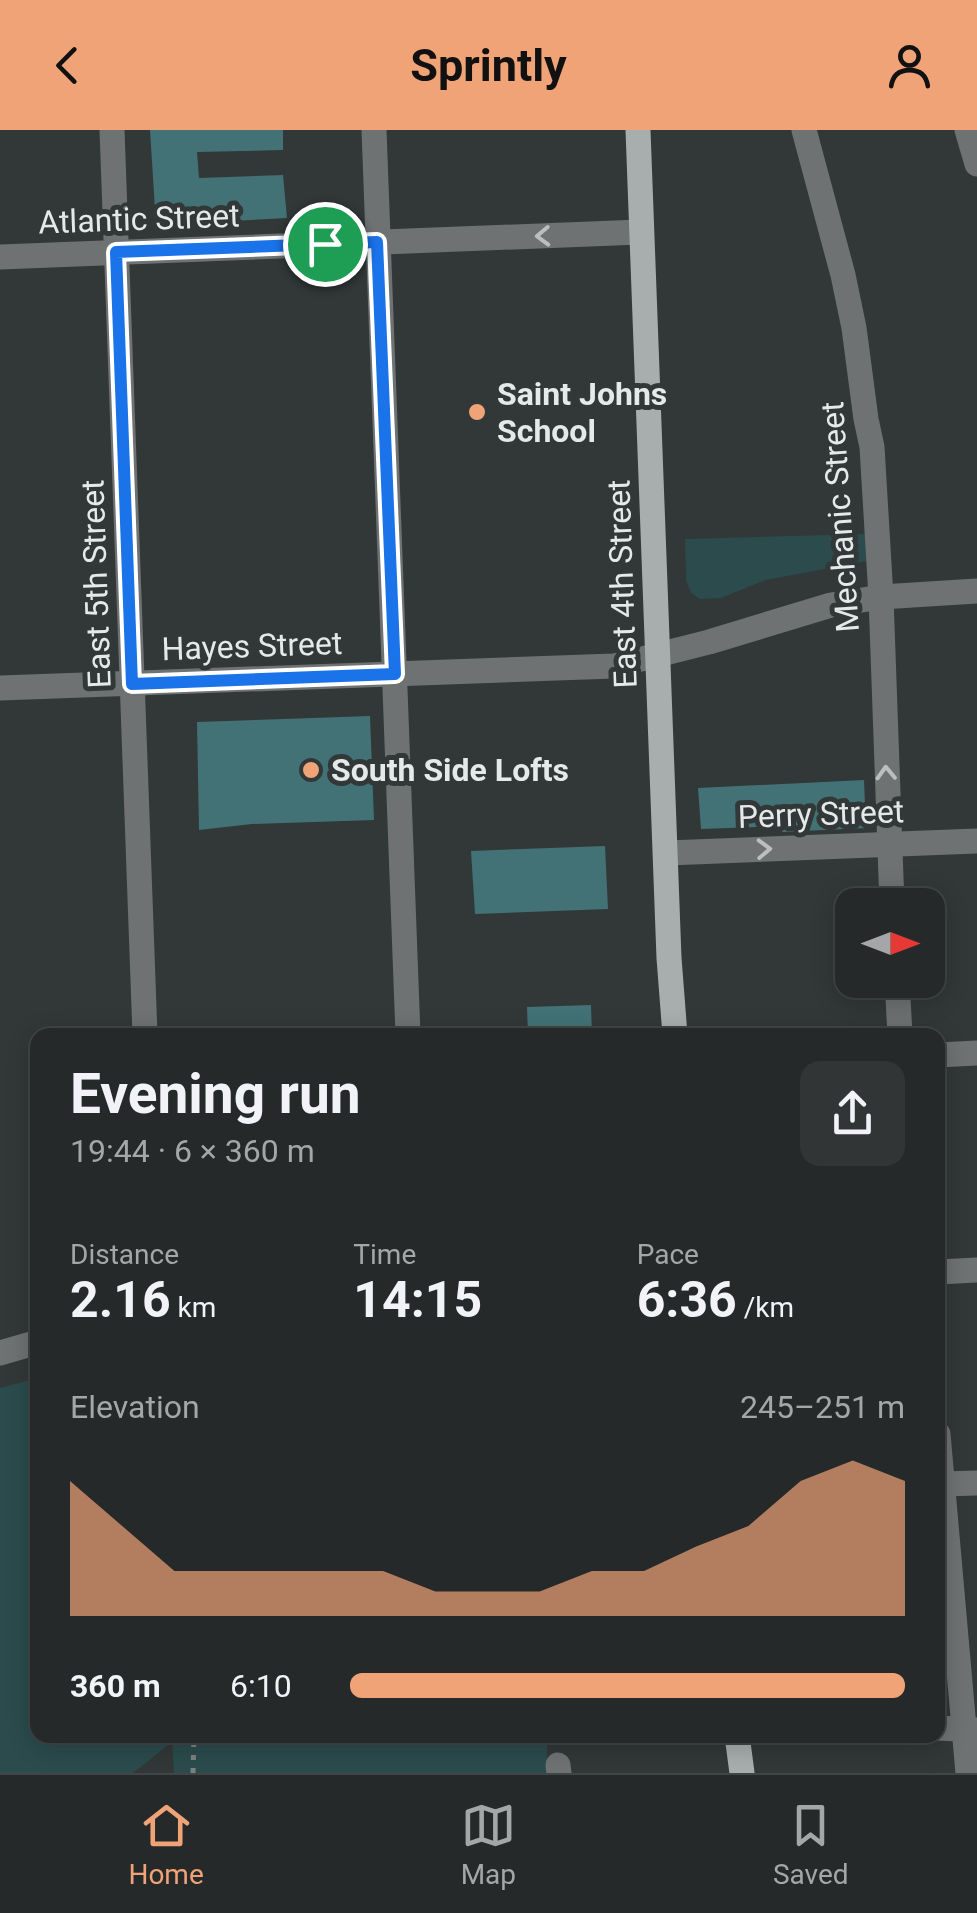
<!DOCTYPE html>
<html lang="en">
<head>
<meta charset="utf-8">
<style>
  :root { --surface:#262929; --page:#323535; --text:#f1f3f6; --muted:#a4a6a8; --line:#424546; --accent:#efa377 }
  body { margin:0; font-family:Roboto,sans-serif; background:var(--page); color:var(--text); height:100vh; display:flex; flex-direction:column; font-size:38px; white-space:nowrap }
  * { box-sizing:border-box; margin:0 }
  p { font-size:32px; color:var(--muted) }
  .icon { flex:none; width:55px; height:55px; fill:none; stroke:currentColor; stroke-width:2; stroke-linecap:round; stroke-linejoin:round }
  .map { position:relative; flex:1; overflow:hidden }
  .drawer { position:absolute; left:30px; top:898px; width:915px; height:715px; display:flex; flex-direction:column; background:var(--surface); border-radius:20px; box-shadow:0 5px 25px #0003,0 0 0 2px var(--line) }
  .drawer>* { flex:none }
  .needle { width:65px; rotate:90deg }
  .fabs { position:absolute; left:835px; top:758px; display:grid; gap:20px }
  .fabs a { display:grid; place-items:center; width:110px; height:110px; border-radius:20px; background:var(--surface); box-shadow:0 5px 25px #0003,0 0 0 2px var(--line); font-size:50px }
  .pin { position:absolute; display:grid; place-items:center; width:85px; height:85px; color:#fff; margin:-42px; border:5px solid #fff; border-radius:50%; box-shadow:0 2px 10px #0007 }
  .round { display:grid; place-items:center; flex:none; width:105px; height:105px; border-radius:20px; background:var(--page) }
  .overview { display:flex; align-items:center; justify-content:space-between; height:170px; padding:0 40px }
  h1 { font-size:55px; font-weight:700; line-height:75px }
  .stats { display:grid; grid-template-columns:repeat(3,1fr); gap:15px; height:170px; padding:10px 40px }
  .stats div { display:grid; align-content:center }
  .stats b { font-size:50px; font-weight:700 }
  .stats small { font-size:28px; font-weight:400 }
  .stats p { font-size:28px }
  .chart { height:280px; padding:20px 40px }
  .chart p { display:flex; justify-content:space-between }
  .chart svg { width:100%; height:180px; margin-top:10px; fill:var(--accent); opacity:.7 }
  ul { padding:0 40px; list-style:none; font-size:32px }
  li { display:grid; grid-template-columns:160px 120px 1fr; align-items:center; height:75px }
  li i { height:25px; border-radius:12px; background:var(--accent) }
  header { display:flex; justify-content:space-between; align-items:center; height:130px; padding:0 40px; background:var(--accent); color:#111; font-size:45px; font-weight:700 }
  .dock { display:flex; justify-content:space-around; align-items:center; height:140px; border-top:2px solid var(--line); background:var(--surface); font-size:28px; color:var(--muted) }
  .dock a { display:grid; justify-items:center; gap:5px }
  .dock .active { color:var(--accent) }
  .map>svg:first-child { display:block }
  .green { fill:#2b4b4d }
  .building { fill:#427275 }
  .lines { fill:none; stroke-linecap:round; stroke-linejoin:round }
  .path { stroke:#7d8181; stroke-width:5; stroke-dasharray:5 8; stroke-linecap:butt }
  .minor { stroke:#6f7272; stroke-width:25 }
  .major { stroke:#a8adad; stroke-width:25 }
  .oneway { stroke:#bcbfbf }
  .route-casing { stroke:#fff; stroke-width:20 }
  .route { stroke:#1a73e8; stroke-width:12 }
  .poi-dot { fill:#efa377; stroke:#323737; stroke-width:4 }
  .labels { text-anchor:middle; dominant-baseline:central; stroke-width:10; stroke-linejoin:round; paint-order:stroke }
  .street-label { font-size:32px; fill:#e6e9e9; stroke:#323737 }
  .poi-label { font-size:32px; font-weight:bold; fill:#e6e9e9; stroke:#323737; text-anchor:start }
</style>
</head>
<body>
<header><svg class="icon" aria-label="back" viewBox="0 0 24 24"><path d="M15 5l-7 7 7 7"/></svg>Sprintly<svg class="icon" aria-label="person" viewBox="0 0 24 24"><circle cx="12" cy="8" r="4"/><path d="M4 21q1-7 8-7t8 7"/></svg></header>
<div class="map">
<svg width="977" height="1643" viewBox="0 0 977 1643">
  <rect width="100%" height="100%" fill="#323737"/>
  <g class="green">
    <polygon points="866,404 867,431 766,450 721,468 700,469 691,463 686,450 685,409"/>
    <polygon points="37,1248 38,1605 578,1605 547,1611 547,1643 174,1643 172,1612 133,1643 0,1643 0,1258"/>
  </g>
  <g class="building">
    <polygon points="150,0 283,0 283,20 197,22 199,48 283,45 287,88 156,95"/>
    <polygon points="370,586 374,690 252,694 199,700 197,592"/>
    <polygon points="864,650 866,698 782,702 781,696 701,699 698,658"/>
    <polygon points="605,716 608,779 475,784 471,721"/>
    <polygon points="591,875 592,905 528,905 527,877"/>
  </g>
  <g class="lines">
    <polyline class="path" points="193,1643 194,1605"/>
    <g class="minor">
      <polyline points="112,0 145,905"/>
      <polyline points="374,0 408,905"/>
      <polyline points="804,0 843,145 854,198 866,289 872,317 881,467 892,775"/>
      <polyline points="967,0 977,34"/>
      <polyline points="0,127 640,102"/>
      <polyline points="0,558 614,536 709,512 831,475 881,467 977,461"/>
      <polyline points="667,723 977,711"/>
      <polyline points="897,850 900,905"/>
      <polyline points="938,925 977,923"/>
      <polyline points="938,1142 977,1140"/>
      <polyline points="0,1223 38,1212"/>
      <polyline points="938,1304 968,1643"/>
      <polyline points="942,1354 977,1353"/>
      <polyline points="938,1598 977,1600"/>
      <polyline points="558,1635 559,1643"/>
    </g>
    <g class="major">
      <polyline points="638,0 669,828 675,905"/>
      <polyline points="737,1605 742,1643"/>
    </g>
  </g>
  <defs><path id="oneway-chevron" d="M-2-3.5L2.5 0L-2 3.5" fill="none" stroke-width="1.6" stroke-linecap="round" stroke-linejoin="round" transform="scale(2.5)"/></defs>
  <g class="oneway">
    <use href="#oneway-chevron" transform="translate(543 106) rotate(178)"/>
    <use href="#oneway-chevron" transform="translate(886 643) rotate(-92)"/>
    <use href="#oneway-chevron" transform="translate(764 719) rotate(-2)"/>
  </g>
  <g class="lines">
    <g class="route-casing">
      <polygon id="route" points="377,112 395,544 132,554 116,122"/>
    </g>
    <use href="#route" class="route"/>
  </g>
  <g class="poi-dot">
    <circle cx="477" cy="282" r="10"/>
    <circle cx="311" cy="640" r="10"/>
  </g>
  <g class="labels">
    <g class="street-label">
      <text transform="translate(139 89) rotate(-2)">Atlantic Street</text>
      <text transform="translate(840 387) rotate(-94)">Mechanic Street</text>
      <text transform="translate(96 454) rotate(-92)">East 5th Street</text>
      <text transform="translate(622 454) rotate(-92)">East 4th Street</text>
      <text transform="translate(252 516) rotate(-2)">Hayes Street</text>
      <text transform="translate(821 684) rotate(-2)">Perry Street</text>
    </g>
    <g class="poi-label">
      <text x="497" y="264">Saint Johns<tspan x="497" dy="37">School</tspan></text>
      <text x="331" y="640">South Side Lofts</text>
    </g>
  </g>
</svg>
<div class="fabs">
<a><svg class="needle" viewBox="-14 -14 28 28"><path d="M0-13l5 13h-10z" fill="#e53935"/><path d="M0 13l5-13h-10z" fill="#a4a6a8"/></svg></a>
</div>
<div class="pin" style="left:325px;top:114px;background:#1e9e55"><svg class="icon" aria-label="arrive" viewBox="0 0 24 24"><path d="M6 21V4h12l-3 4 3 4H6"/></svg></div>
<section class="drawer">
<div class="overview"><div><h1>Evening run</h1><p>19:44 · 6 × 360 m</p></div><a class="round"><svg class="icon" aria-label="share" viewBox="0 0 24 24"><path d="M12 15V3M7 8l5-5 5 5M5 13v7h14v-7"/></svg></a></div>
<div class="stats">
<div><p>Distance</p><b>2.16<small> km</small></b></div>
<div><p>Time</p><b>14:15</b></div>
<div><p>Pace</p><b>6:36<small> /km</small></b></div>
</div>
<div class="chart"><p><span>Elevation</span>245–251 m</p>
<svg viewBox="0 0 160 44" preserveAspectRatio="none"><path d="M0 44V11L10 22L20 33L30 33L40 33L50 33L60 33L70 38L80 38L90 38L100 33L110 33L120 27L130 22L140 11L150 6L160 11V44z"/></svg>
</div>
<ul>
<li><b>360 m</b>6:10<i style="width:100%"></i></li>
</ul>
</section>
</div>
<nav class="dock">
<a class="active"><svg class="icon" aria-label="home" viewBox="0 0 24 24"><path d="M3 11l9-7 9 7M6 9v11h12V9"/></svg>Home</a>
<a><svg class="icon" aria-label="map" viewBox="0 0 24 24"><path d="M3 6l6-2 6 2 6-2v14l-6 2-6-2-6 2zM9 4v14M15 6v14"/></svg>Map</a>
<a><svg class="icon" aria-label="saved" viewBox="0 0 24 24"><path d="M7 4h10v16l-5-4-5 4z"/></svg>Saved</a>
</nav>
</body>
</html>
